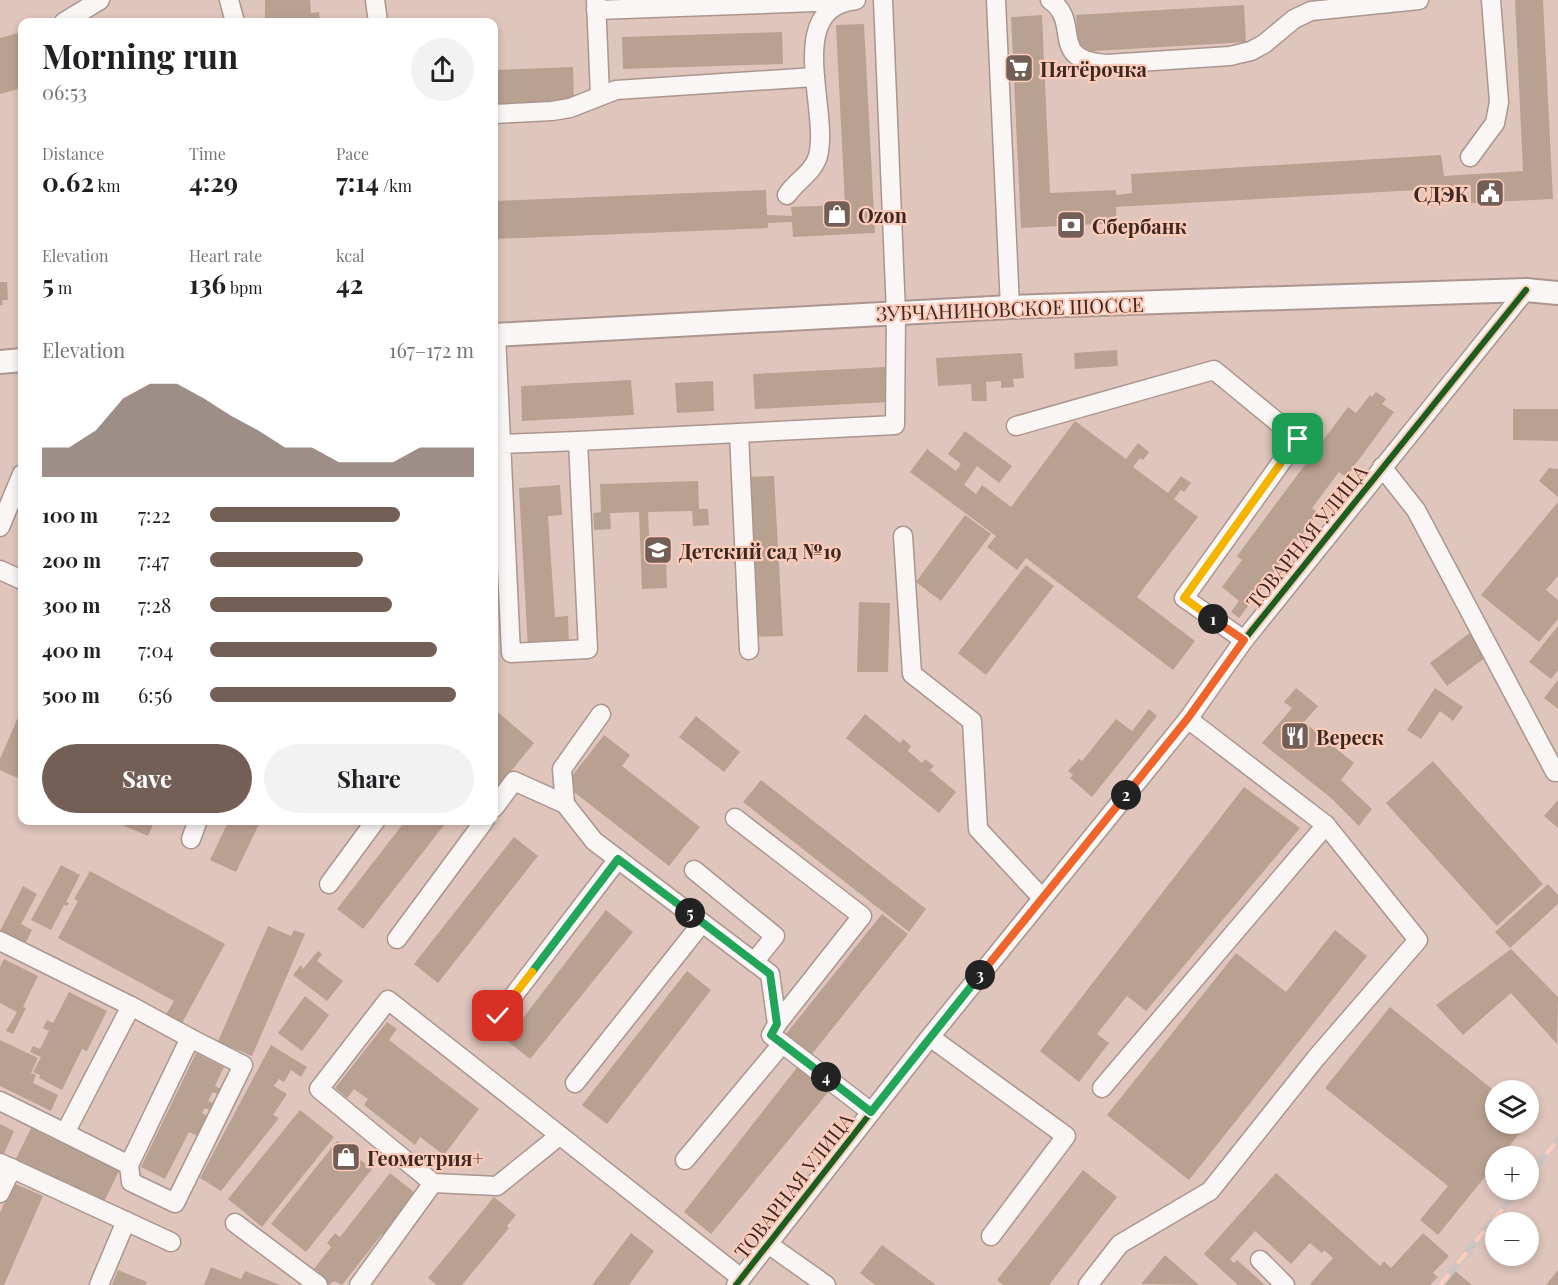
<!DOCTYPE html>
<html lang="en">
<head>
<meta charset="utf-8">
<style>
  :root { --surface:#fff; --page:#f2f2f2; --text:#202124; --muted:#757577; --accent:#745f57 }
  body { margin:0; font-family:"Playfair Display",serif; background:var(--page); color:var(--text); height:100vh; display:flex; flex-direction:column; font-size:22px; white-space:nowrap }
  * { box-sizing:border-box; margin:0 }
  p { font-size:20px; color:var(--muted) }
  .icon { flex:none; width:33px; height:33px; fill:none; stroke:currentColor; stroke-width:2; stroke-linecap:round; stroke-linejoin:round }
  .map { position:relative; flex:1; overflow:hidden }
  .details { position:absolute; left:18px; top:18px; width:480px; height:807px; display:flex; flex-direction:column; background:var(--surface); border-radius:12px; box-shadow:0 3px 9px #0003 }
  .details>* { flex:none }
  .tools { position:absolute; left:1485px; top:1080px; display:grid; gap:12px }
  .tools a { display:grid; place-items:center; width:54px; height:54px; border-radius:50%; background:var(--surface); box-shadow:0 3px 9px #0003; font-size:30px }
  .pin { position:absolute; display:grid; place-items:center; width:51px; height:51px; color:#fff; margin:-26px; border-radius:12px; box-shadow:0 3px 9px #0006 }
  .km { position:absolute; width:30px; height:30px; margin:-15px; border-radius:50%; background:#222; color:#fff; font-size:16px; line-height:30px; text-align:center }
  .round { display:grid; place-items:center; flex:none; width:63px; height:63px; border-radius:32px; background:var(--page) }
  .summary { display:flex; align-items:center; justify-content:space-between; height:102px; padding:0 24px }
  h1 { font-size:33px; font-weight:700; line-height:45px }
  .metrics { display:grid; grid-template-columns:repeat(3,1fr); gap:9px; height:102px; padding:6px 24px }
  .metrics div { display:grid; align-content:center }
  .metrics b { font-size:26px; font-weight:700 }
  .metrics small { font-size:16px; font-weight:400 }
  .metrics p { font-size:16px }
  .chart { height:168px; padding:12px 24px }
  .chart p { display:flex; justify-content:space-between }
  .chart svg { width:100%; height:108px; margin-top:6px; fill:var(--accent); opacity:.7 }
  .button { display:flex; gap:12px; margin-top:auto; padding:12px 24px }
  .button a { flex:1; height:69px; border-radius:36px; background:var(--accent); color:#fff; font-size:24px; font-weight:700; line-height:69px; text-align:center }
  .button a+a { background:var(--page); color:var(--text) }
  ul { padding:0 24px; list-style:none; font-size:20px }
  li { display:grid; grid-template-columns:96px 72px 1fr; align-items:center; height:45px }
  li i { height:15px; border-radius:8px; background:var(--accent) }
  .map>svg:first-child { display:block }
  .building { fill:#b9a191 }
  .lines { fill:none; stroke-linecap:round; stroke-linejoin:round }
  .minor-casing { stroke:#aa968f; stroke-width:21 }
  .major-casing { stroke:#aa968f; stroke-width:26 }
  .minor { stroke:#faf6f5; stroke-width:18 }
  .major { stroke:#faf6f5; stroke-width:22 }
  .rail-casing { stroke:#ccc5c3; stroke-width:7 }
  .rail { stroke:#fccbb9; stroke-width:4.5; stroke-dasharray:14; stroke-linecap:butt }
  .cycleway-casing { stroke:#fccbb9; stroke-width:10 }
  .cycleway { stroke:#1b5e20; stroke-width:6 }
  .split-1-casing { stroke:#fff; stroke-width:12 }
  .split-2-casing { stroke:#fff; stroke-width:12 }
  .split-3-casing { stroke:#fff; stroke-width:12 }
  .split-4-casing { stroke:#fff; stroke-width:12 }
  .split-5-casing { stroke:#fff; stroke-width:12 }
  .split-6-casing { stroke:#fff; stroke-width:12 }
  .split-7-casing { stroke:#fff; stroke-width:12 }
  .split-1 { stroke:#f5b400; stroke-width:8 }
  .split-2 { stroke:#f0652b; stroke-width:8 }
  .split-3 { stroke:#f0652b; stroke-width:8 }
  .split-4 { stroke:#22a559; stroke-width:8 }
  .split-5 { stroke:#22a559; stroke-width:8 }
  .split-6 { stroke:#22a559; stroke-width:8 }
  .split-7 { stroke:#f5b400; stroke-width:8 }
  .labels { text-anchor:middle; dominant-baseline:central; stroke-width:4.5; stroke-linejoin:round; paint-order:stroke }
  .poi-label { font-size:20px; font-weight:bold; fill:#3a2821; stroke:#fccbb9; text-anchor:start }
  .street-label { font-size:20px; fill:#3a2821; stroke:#fccbb9 }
</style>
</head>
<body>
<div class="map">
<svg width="1558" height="1285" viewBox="0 0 1558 1285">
  <rect width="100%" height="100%" fill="#dfc5bc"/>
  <g class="building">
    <polygon points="265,0 310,0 311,13 319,12 320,22 265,22"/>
    <polygon points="1515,0 1543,0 1553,199 1471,203 1471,187 1116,207 1117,223 1021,228 1011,17 1042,15 1050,193 1116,190 1116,195 1132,193 1131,174 1441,155 1444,176 1523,171"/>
    <polygon points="1244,5 1246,42 1078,52 1076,15"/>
    <polygon points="864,24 875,233 793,237 792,222 768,223 768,228 494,239 494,201 766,190 767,215 792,216 791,207 845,205 836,25"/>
    <polygon points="22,32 22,88 0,94 0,38"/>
    <polygon points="782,32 783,64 623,69 622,37"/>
    <polygon points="573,67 574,102 494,106 494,70"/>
    <polygon points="0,282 7,282 8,300 2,300 3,305 0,305"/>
    <polygon points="1117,350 1118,366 1075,369 1074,353"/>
    <polygon points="1022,353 1024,378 1013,379 1014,387 1001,388 1001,381 986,382 987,401 972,401 971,384 938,386 936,358"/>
    <polygon points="886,367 888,402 755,409 753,374"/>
    <polygon points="631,380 634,415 522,421 521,386"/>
    <polygon points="713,381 714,411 677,413 675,383"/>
    <polygon points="1376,392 1386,399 1382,404 1394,412 1346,477 1339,472 1312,508 1318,513 1239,618 1231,612 1239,601 1222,587 1242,560 1237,556 1348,407 1356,413 1370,395 1372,397"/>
    <polygon points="1513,409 1558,409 1558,441 1513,440"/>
    <polygon points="1075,421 1126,459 1138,443 1149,452 1143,460 1140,458 1133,467 1168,493 1181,476 1191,483 1184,492 1181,490 1174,499 1198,517 1137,597 1195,641 1173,670 1026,558 1017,570 987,547 996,536 910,472 927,449 956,471 961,464 948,454 965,431 1012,466 999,483 977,466 964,485 976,494 982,485 1011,507"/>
    <polygon points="1549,468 1558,469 1558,497 1539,481"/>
    <polygon points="774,476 783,636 752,637 744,477"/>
    <polygon points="698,481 699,509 708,509 709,525 693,526 692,511 648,512 650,558 666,558 667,588 642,589 639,512 610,513 611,529 594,530 593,513 601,512 600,484"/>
    <polygon points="560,485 562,515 548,516 555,617 568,616 569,645 528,648 519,488"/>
    <polygon points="1558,502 1558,576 1546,590 1558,600 1558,619 1539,642 1481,595"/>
    <polygon points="965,515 991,534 941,601 916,582"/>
    <polygon points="1026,565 1054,586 986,675 958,653"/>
    <polygon points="859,602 890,603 888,672 857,672"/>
    <polygon points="1558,626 1558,670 1551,679 1529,662"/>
    <polygon points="1471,632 1489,655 1447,686 1430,663"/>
    <polygon points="1558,680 1558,709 1544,698"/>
    <polygon points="1296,688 1318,706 1304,722 1354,763 1341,780 1372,809 1359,826 1331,798 1262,743 1292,708 1284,702"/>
    <polygon points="1435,688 1463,707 1453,721 1440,711 1421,739 1407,730"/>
    <polygon points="22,708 22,780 0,770 0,759"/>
    <polygon points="494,709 534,743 499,786 494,782"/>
    <polygon points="1149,709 1157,716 1092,797 1070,778 1073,775 1068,771 1079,759 1082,761 1116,719 1132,731"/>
    <polygon points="865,714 900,743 903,739 911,746 908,751 922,763 925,759 934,766 930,770 956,792 939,813 846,738"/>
    <polygon points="696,716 740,752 724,772 679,737"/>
    <polygon points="604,735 630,755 622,766 700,827 669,866 565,785"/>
    <polygon points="1433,761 1543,884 1497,926 1386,803"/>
    <polygon points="761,780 926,909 909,932 743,802"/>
    <polygon points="1244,787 1300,828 1146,1011 1127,996 1097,1034 1109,1043 1079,1082 1040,1051"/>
    <polygon points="1558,800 1558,828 1544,816"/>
    <polygon points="121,820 155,820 148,836 120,824"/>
    <polygon points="229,820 261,820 236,872 210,860"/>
    <polygon points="406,820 448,820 363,929 337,909"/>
    <polygon points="514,837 538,856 438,983 414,964"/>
    <polygon points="61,865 80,875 66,902 69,903 67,906 64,905 51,930 31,920"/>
    <polygon points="90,871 225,944 181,1025 165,1016 174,1001 58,938 78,901 74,899"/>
    <polygon points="1548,884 1558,895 1558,904 1510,948 1495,932"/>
    <polygon points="23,886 37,894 21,924 32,930 25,944 0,931"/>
    <polygon points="606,910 633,932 530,1059 506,1040"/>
    <polygon points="882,914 908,934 808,1059 782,1039"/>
    <polygon points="268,926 291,936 294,930 305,934 252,1056 233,1048 231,1053 216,1046"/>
    <polygon points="1335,930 1367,956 1189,1180 1107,1115 1236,953 1286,992"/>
    <polygon points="1511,949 1558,997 1557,1044 1511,993 1463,1035 1436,1005"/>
    <polygon points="318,951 322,954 317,961 343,981 327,1001 293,975 301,965 303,969"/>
    <polygon points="4,959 38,976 23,1007 26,1008 13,1034 6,1031 17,1012 0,1003 0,967"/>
    <polygon points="687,971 711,990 607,1124 582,1105"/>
    <polygon points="69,992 107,1011 87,1051 82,1049 62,1090 39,1078 40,1075 33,1072 41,1057 30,1052 33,1046 40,1049 49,1031 43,1028 47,1020 53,1023"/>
    <polygon points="305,996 329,1015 302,1051 278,1033"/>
    <polygon points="1390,1007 1496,1092 1484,1106 1496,1115 1496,1124 1506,1124 1519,1134 1501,1156 1496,1156 1496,1163 1438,1235 1420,1220 1448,1186 1325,1088"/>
    <polygon points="387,1022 397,1029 389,1040 479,1109 444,1155 420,1137 415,1145 364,1105 368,1099 354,1089 347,1098 335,1088"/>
    <polygon points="0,1040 38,1058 31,1073 36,1075 33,1083 58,1095 51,1111 0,1086"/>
    <polygon points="271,1045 307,1067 301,1077 291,1070 284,1082 279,1079 274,1086 287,1094 273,1115 279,1118 221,1191 200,1178"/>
    <polygon points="196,1053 224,1067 215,1086 225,1091 222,1096 213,1092 208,1101 217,1105 214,1112 205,1108 202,1113 209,1117 200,1137 189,1132 165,1179 141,1167"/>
    <polygon points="799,1065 830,1090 711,1234 684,1212"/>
    <polygon points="300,1110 334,1137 262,1227 228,1199"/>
    <polygon points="0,1124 14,1131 3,1156 0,1154"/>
    <polygon points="31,1128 119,1171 104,1202 16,1159"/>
    <polygon points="337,1141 372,1169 306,1252 271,1224"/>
    <polygon points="1083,1170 1117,1197 1049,1285 1003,1285 997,1280"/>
    <polygon points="390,1173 415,1193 393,1221 398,1225 388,1238 382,1234 342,1285 334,1281 329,1285 317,1275 319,1272 314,1269 331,1247 327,1243 335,1233 340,1237"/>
    <polygon points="1276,1173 1380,1266 1384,1261 1391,1268 1423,1233 1449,1256 1433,1273 1438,1277 1430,1285 1312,1285 1310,1284 1333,1258 1324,1250 1322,1253 1310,1243 1291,1264 1255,1231 1230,1259 1234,1263 1237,1260 1265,1285 1238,1285 1204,1254"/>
    <polygon points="13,1183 43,1196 4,1285 0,1285 0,1213"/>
    <polygon points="494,1197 516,1215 507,1226 509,1228 462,1285 437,1285 428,1278"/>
    <polygon points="631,1233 654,1251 629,1285 592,1285"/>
    <polygon points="882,1245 936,1285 875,1285 860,1273"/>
    <polygon points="1165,1255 1199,1285 1141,1284"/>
    <polygon points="211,1267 241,1279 245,1271 280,1285 204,1285"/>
    <polygon points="118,1270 147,1282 146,1285 112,1285"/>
    <polygon points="1454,1270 1472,1285 1443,1285"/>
    <polygon points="1558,1270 1558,1285 1546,1285"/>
  </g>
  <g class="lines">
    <g class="minor-casing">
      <g id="minor">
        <polyline points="229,0 235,22"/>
        <polyline points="375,0 378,22"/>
        <polyline points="596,0 600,95"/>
        <polyline points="996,0 1010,307"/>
        <path d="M1050,0C1083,23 1046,60 1107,64L1230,56L1251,51L1264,44L1294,19L1311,11L1419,0"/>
        <polyline points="596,10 843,1"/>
        <polyline points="64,22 100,0"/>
        <polyline points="494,114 552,111 570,108 616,90 815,77"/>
        <polyline points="1470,157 1495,123 1499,102 1491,0"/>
        <path d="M787,195C796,181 813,173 818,156C830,110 783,8 856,0"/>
        <polyline points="1016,426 1214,370 1298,439 1184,598 1244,640"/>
        <polyline points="739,433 895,425 896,313 883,0"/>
        <polyline points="578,441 739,433 749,650"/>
        <polyline points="494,445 501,444 578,441 588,649 511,653 496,335"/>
        <polyline points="1382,467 1416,510 1555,772 1558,768"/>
        <polyline points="0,527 22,474"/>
        <polyline points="903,536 912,674 972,721 978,829 1042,898"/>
        <polyline points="0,570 22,580"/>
        <polyline points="565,804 562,769 601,714"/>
        <polyline points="494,808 514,781 565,804 594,841 770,974 777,1024 771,1035 871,1112"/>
        <polyline points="735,818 862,916 777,1024"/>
        <polyline points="191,839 198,820"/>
        <polyline points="694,870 775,936 754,962"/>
        <polyline points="329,884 376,820"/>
        <polyline points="397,939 485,820"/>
        <polyline points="0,941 131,1006 65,1133 0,1101"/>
        <polyline points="498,1016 618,859"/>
        <polyline points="930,1037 1066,1136 991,1236"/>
        <polyline points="575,1083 702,923"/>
        <polyline points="1102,1088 1326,825 1188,719"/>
        <polyline points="65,1133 129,1165 190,1038 131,1006"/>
        <polyline points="559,1136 497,1186 433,1183 319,1089 388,1000 741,1278"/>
        <polyline points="685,1160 782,1044"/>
        <polyline points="0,1163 171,1242"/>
        <polyline points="129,1165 131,1182 175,1203 243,1065 190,1038"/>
        <polyline points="0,1193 12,1168"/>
        <polyline points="235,1223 318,1285"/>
        <polyline points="768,1244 826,1285"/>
        <polyline points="1260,1260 1285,1285"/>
        <polyline points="99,1285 126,1221"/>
        <polyline points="359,1285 433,1183"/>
        <polyline points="736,1285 930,1037 1188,719 1244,640 1526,290"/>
        <polyline points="1088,1285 1120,1244 1210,1191 1316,1058 1418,940 1326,825"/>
      </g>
    </g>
    <g class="major-casing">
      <g id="major">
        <polyline points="494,335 1010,307 1526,290 1558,293"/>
        <polyline points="0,362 22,360"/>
      </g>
    </g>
    <use href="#minor" class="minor"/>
    <use href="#major" class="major"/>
    <g class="rail-casing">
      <g id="rail">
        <polyline points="1528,1176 1558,1140"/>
        <polyline points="1440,1285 1518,1190"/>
      </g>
    </g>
    <use href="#rail" class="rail"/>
    <g class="cycleway-casing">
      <polyline id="cycleway" points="736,1285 930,1037 1188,719 1244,640 1526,290"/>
    </g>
    <use href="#cycleway" class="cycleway"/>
  </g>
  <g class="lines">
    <g class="split-1-casing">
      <polyline id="split-1" points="1213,619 1184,598 1298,439"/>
    </g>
    <g class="split-2-casing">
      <polyline id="split-2" points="1126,795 1188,718 1244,640 1213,619"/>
    </g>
    <g class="split-3-casing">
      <polyline id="split-3" points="980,975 1126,795"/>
    </g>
    <g class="split-4-casing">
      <polyline id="split-4" points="826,1077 871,1112 980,975"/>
    </g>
    <g class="split-5-casing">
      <polyline id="split-5" points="690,913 770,974 777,1024 771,1035 826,1077"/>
    </g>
    <g class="split-6-casing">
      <polyline id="split-6" points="532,972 618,859 690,913"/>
    </g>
    <g class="split-7-casing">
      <polyline id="split-7" points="498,1016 532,972"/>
    </g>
    <use href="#split-1" class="split-1"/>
    <use href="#split-2" class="split-2"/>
    <use href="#split-3" class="split-3"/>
    <use href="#split-4" class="split-4"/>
    <use href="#split-5" class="split-5"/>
    <use href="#split-6" class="split-6"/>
    <use href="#split-7" class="split-7"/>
  </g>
  <defs>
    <g id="supermarket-square" transform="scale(1.5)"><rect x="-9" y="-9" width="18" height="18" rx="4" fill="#745f57" stroke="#fccbb9"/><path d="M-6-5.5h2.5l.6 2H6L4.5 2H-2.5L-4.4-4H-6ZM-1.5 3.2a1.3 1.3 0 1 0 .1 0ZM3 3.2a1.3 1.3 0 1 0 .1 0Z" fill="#fff"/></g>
    <g id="civic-square" transform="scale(1.5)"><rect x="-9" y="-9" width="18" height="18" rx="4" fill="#745f57" stroke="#fccbb9"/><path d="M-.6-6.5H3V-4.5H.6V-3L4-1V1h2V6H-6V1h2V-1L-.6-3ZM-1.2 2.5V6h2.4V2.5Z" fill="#fff"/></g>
    <g id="shop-square" transform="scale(1.5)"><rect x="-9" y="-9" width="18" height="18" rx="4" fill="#745f57" stroke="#fccbb9"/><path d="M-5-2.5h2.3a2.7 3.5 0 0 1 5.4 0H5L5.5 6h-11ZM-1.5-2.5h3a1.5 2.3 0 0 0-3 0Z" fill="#fff"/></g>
    <g id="bank-square" transform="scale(1.5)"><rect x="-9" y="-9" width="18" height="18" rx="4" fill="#745f57" stroke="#fccbb9"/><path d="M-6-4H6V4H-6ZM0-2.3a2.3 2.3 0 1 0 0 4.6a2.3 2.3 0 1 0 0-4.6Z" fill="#fff"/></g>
    <g id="school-square" transform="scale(1.5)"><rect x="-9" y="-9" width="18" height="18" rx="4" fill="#745f57" stroke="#fccbb9"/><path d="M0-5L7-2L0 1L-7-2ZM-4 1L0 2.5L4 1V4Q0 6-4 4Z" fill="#fff"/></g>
    <g id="restaurant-square" transform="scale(1.5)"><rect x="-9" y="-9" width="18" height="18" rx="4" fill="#745f57" stroke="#fccbb9"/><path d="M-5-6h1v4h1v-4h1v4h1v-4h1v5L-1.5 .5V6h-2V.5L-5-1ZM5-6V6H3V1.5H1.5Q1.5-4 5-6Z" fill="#fff"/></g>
  </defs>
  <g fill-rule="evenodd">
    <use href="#supermarket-square" x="1019" y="68"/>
    <use href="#civic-square" x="1490" y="193"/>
    <use href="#shop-square" x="837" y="214"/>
    <use href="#bank-square" x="1071" y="225"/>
    <use href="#school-square" x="658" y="550"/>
    <use href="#restaurant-square" x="1295" y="736"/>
    <use href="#shop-square" x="346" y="1157"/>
  </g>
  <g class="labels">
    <g class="poi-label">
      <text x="1040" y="68">Пятёрочка</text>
      <text x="1469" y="193" text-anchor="end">СДЭК</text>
      <text x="858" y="214">Ozon</text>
      <text x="1092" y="225">Сбербанк</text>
      <text x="679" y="550">Детский сад №19</text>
      <text x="1316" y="736">Вереск</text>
      <text x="367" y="1157">Геометрия+</text>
    </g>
    <g class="street-label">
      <text transform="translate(1010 308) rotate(-2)">ЗУБЧАНИНОВСКОЕ ШОССЕ</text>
      <text transform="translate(1306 536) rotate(-51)">ТОВАРНАЯ УЛИЦА</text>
      <text transform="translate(793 1185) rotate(-52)">ТОВАРНАЯ УЛИЦА</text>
    </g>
  </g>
</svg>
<div class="tools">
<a><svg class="icon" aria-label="layers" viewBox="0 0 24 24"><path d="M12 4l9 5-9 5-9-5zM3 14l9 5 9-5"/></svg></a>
<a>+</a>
<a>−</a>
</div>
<div class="pin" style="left:1298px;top:439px;background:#1e9e55"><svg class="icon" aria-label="arrive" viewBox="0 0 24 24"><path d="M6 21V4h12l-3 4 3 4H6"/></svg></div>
<div class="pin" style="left:498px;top:1016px;background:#d93025"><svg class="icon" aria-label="check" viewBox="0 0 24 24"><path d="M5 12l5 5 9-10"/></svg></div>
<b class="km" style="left:1213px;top:619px">1</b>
<b class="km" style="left:1126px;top:795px">2</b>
<b class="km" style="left:980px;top:975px">3</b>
<b class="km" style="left:826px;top:1077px">4</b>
<b class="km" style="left:690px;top:913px">5</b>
<section class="details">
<div class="summary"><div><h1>Morning run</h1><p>06:53</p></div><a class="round"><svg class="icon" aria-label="share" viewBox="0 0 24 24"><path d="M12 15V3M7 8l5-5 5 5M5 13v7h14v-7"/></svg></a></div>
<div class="metrics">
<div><p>Distance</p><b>0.62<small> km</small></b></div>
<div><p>Time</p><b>4:29</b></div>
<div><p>Pace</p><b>7:14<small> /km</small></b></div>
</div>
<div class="metrics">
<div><p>Elevation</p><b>5<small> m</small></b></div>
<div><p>Heart rate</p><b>136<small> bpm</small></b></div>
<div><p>kcal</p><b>42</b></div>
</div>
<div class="chart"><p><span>Elevation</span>167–172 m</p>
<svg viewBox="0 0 160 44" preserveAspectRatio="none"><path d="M0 44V32L10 32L20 25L30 12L40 6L50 6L60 12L70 19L80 25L90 32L100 32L110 38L120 38L130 38L140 32L150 32L160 32V44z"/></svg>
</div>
<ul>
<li><b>100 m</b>7:22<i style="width:72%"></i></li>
<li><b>200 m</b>7:47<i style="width:58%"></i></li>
<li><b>300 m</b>7:28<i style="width:69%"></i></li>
<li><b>400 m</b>7:04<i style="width:86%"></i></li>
<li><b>500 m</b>6:56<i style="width:93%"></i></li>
</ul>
<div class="button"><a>Save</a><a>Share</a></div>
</section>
</div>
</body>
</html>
